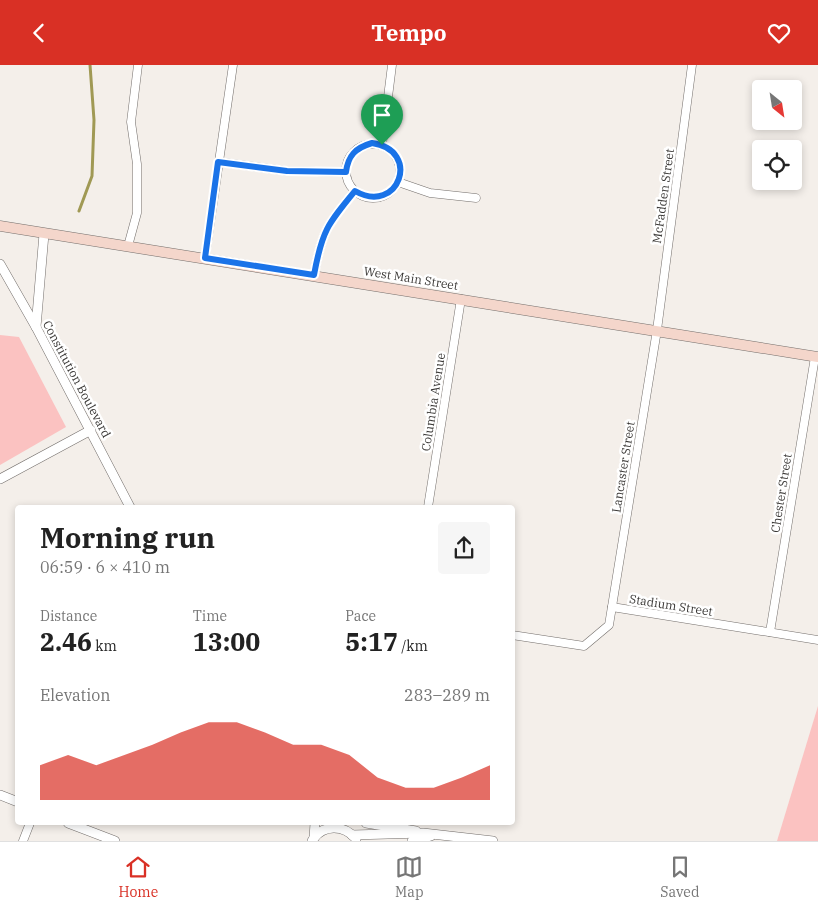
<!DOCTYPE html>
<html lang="en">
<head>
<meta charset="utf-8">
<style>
  :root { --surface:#fff; --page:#f6f6f6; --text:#222; --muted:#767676; --line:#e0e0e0; --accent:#d93025 }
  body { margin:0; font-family:"IBM Plex Serif",serif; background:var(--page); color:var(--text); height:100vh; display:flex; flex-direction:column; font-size:19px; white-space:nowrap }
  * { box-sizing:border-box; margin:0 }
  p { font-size:16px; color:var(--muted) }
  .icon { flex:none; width:28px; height:28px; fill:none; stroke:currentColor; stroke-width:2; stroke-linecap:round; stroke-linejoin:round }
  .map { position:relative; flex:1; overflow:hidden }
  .drawer { position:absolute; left:15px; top:440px; width:500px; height:320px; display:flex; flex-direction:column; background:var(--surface); border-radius:5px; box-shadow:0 2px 8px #0003 }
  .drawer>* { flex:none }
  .needle { width:32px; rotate:150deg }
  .tools { position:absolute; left:752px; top:15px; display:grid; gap:10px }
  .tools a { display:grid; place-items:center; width:50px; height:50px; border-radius:5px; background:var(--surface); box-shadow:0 2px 8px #0003; font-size:25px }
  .pin { position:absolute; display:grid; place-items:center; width:42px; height:42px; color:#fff; margin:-51px -21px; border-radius:50% 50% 50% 0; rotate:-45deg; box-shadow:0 0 5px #0007 }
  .pin .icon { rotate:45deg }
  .round { display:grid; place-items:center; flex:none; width:52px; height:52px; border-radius:5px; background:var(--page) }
  .headline { display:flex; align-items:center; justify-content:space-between; height:85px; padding:0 25px }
  h1 { font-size:28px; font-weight:800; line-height:38px }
  .stats { display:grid; grid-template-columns:repeat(3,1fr); gap:8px; height:85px; padding:5px 25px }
  .stats div { display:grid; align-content:center }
  .stats b { font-size:25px; font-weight:800 }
  .stats small { font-size:14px; font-weight:400 }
  .stats p { font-size:14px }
  .chart { height:140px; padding:10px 25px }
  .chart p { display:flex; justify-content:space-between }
  .chart svg { width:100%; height:90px; margin-top:5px; fill:var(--accent); opacity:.7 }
  header { display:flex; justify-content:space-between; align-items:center; height:65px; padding:0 25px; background:var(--accent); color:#fff; font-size:22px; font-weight:800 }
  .tab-bar { display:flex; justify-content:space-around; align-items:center; height:70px; border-top:1px solid var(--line); background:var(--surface); font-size:14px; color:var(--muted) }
  .tab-bar a { display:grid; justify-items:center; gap:2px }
  .tab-bar .selected { color:var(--accent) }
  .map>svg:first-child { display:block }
  .green { fill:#fbc2c1 }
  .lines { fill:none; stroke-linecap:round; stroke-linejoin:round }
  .stream { stroke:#a09954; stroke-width:3 }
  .minor-casing { stroke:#736e6b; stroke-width:9 }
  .tertiary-casing { stroke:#736e6b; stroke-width:10 }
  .secondary-casing { stroke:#736e6b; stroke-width:11 }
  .minor { stroke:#fff; stroke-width:8 }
  .tertiary { stroke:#fff; stroke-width:9 }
  .secondary { stroke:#f4d6cb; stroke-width:10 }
  .route-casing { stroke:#fff; stroke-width:10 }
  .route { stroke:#1a73e8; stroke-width:6 }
  .labels { text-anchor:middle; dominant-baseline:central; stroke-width:5; stroke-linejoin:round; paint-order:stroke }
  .street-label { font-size:12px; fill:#3b3937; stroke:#fff }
</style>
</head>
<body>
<header><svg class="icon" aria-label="back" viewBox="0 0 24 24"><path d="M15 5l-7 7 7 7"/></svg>Tempo<svg class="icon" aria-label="heart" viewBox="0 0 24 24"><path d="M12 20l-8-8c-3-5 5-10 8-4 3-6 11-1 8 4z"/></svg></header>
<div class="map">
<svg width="818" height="776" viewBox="0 0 818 776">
  <rect width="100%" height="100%" fill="#f4efea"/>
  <g class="green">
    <polygon points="0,270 19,272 66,362 0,400"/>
    <polygon points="818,641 818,776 777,776"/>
  </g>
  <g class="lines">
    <polyline class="stream" points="79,146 92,111 94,55 90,0"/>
    <g class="minor-casing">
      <g id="minor">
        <circle cx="373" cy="106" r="27"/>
        <polyline points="382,80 392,0"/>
        <polyline points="219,97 287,106 346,107"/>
        <polyline points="398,117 430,128 476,133"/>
        <polyline points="128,181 137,148 137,99 131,57 138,0"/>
        <polyline points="205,193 233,0"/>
        <path d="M314,210C322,166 327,160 355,126"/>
        <polyline points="428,442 461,234"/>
        <polyline points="612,542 818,575"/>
        <polyline points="770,567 815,292"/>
        <polyline points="512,570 584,581 609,560 657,265 692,0"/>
        <polyline points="23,776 30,758"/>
      </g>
    </g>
    <g class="tertiary-casing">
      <g id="tertiary">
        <polyline points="0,199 36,262 130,442"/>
        <polyline points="36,262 44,169"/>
        <polyline points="0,414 91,365"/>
        <polyline points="0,730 18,737"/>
        <polyline points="68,758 115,776"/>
        <polyline points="366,758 416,766"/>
        <polyline points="352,770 423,768 493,776"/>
        <polyline points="314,773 315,758"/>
        <path d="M312,776C322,759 344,759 356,774"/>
        <polyline points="412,776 431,771"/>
      </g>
    </g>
    <g class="secondary-casing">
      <polyline id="secondary" points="0,161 818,292"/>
    </g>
    <use href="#minor" class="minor"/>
    <use href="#tertiary" class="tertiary"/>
    <use href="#secondary" class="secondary"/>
  </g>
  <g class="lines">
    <g class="route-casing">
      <path id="route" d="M372,78C422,85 399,151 355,126C327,160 322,166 314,210L205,193L218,97L287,106L346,107C348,91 355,83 372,78Z"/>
    </g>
    <use href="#route" class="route"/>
  </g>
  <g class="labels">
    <g class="street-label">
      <text transform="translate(663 131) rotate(-82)">McFadden Street</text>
      <text transform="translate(411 213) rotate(9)">West Main Street</text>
      <text transform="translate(77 314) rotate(62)">Constitution Boulevard</text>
      <text transform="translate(433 337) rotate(-81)">Columbia Avenue</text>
      <text transform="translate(623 402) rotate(-81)">Lancaster Street</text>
      <text transform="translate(781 428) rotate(-81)">Chester Street</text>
      <text transform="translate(671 540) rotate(9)">Stadium Street</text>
    </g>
  </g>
</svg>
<div class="tools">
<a><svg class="needle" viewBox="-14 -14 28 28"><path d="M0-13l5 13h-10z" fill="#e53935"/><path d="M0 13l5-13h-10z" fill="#767676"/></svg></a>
<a><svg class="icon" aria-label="locate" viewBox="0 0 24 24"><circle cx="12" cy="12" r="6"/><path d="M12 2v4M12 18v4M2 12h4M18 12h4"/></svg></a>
</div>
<div class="pin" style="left:382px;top:80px;background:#1e9e55"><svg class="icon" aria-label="arrive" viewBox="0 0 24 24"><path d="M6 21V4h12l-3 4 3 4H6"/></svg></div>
<section class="drawer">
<div class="headline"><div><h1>Morning run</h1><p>06:59 · 6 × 410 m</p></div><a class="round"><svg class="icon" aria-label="share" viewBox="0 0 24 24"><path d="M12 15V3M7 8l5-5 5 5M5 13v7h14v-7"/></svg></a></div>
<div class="stats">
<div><p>Distance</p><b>2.46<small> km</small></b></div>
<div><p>Time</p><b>13:00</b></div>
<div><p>Pace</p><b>5:17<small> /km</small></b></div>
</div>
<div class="chart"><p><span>Elevation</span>283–289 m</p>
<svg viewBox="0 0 160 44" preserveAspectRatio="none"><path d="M0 44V27L10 22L20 27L30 22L40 17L50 11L60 6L70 6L80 11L90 17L100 17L110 22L120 33L130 38L140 38L150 33L160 27V44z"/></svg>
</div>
</section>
</div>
<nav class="tab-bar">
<a class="selected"><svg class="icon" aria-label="home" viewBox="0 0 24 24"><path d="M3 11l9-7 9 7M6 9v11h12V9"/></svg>Home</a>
<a><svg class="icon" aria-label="map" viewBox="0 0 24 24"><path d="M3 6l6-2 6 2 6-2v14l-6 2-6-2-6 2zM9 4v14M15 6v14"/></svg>Map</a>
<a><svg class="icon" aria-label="saved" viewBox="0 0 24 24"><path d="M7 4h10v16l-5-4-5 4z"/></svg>Saved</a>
</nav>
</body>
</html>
